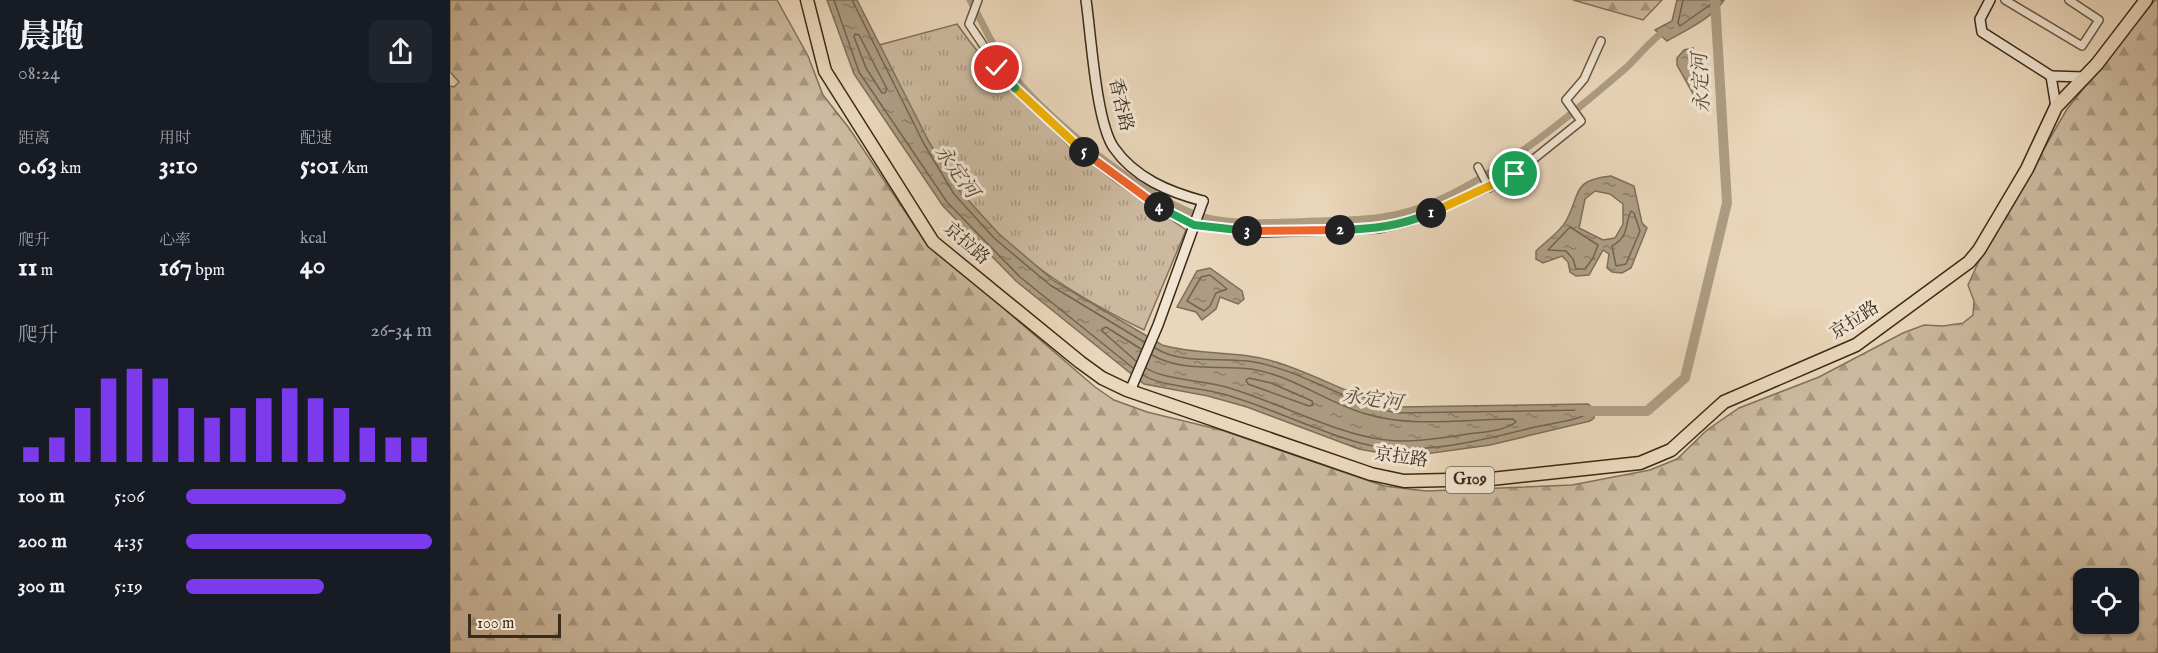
<!DOCTYPE html>
<html lang="zh">
<head>
<meta charset="utf-8">
<style>
  :root { --surface:#171b24; --page:#20242c; --text:#f1f3f6; --muted:#9ea1a6; --accent:#7c3aed }
  body { margin:0; font-family:"IM FELL English","Noto Serif SC",serif; background:var(--page); color:var(--text); height:100vh; display:flex; flex-direction:column; font-size:22px; white-space:nowrap }
  * { box-sizing:border-box; margin:0 }
  p { font-size:20px; color:var(--muted) }
  .icon { flex:none; width:33px; height:33px; fill:none; stroke:currentColor; stroke-width:2; stroke-linecap:round; stroke-linejoin:round }
  .map { position:relative; flex:1; overflow:hidden }
  .details { display:flex; flex-direction:column; background:var(--surface); width:450px }
  .details>* { flex:none }
  .tools { position:absolute; left:1623px; top:568px; display:grid; gap:12px }
  .tools a { display:grid; place-items:center; width:66px; height:66px; border-radius:12px; background:var(--surface); box-shadow:0 2px 4px #0004; font-size:30px }
  .scale { position:absolute; left:18px; bottom:15px; width:93px; box-sizing:border-box; padding-left:6px; border:3px solid #382b19; border-top:0; font-size:16px; line-height:21px; white-space:nowrap; color:#382b19; -webkit-text-stroke:4px #f1e4d2; paint-order:stroke }
  .pin { position:absolute; display:grid; place-items:center; width:51px; height:51px; color:#fff; margin:-26px; border:3px solid #fff; border-radius:50%; box-shadow:0 2px 6px #0007 }
  .km { position:absolute; width:30px; height:30px; margin:-15px; border-radius:50%; background:#222; color:#fff; font-size:16px; line-height:30px; text-align:center }
  .round { display:grid; place-items:center; flex:none; width:63px; height:63px; border-radius:12px; background:var(--page) }
  .head { display:flex; align-items:center; justify-content:space-between; height:102px; padding:0 18px }
  h1 { font-size:33px; font-weight:800; line-height:45px }
  .figures { display:grid; grid-template-columns:repeat(3,1fr); gap:9px; height:102px; padding:6px 18px }
  .figures div { display:grid; align-content:center }
  .figures b { font-size:26px; font-weight:800 }
  .figures small { font-size:16px; font-weight:400 }
  .figures p { font-size:16px }
  .chart { height:168px; padding:12px 18px }
  .chart p { display:flex; justify-content:space-between }
  .chart svg { width:100%; height:108px; margin-top:6px; stroke:var(--accent); stroke-width:6 }
  ul { padding:0 18px; list-style:none; font-size:20px }
  li { display:grid; grid-template-columns:96px 72px 1fr; align-items:center; height:45px }
  li i { height:15px; border-radius:8px; background:var(--accent) }
  main { display:flex; flex:1; min-height:0 }
  .map>svg:first-child { display:block }
  .forest { fill:url(#forest-firs); stroke:#82725c; stroke-width:1.5; fill-rule:evenodd }
  .park { fill:url(#park-tufts); stroke:#82725c; stroke-width:1.5 }
  .water { fill:url(#water-ripples); stroke:#7e6f59; stroke-width:1.5; fill-rule:evenodd }
  .lines { fill:none; stroke-linecap:round; stroke-linejoin:round }
  .shore { stroke:#72644e; stroke-width:1.5 }
  .canal { stroke:#ad9c83; stroke-width:7 }
  .river { stroke:#ad9c83; stroke-width:10 }
  .street-casing { stroke:#645641; stroke-width:10 }
  .secondary-casing { stroke:#382b19; stroke-width:12 }
  .highway-casing { stroke:#382b19; stroke-width:15 }
  .street { stroke:#f1e4d2; stroke-width:7 }
  .secondary { stroke:#f1e4d2; stroke-width:9 }
  .highway { stroke:#ead6ba; stroke-width:12 }
  .split-1-casing { stroke:#fff; stroke-width:12 }
  .split-2-casing { stroke:#fff; stroke-width:12 }
  .split-3-casing { stroke:#fff; stroke-width:12 }
  .split-4-casing { stroke:#fff; stroke-width:12 }
  .split-5-casing { stroke:#fff; stroke-width:12 }
  .split-6-casing { stroke:#fff; stroke-width:12 }
  .split-7-casing { stroke:#fff; stroke-width:12 }
  .split-1 { stroke:#f5b400; stroke-width:8 }
  .split-2 { stroke:#22a559; stroke-width:8 }
  .split-3 { stroke:#f0652b; stroke-width:8 }
  .split-4 { stroke:#22a559; stroke-width:8 }
  .split-5 { stroke:#f0652b; stroke-width:8 }
  .split-6 { stroke:#f5b400; stroke-width:8 }
  .split-7 { stroke:#22a559; stroke-width:8 }
  .labels { text-anchor:middle; dominant-baseline:central; stroke-width:6; stroke-linejoin:round; paint-order:stroke }
  .shield { fill:#f1e4d2; stroke:#706250; stroke-width:1.5 }
  .shield-label { font-size:16px; font-weight:bold; fill:#382b19 }
  .street-label { font-size:18px; fill:#382b19; stroke:#f1e4d2 }
  .water-label { font-size:20px; font-style:italic; fill:#5b4d39; stroke:#f1e4d2 }
</style>
</head>
<body>
<main>
<section class="details">
<div class="head"><div><h1>晨跑</h1><p>08:24</p></div><a class="round"><svg class="icon" aria-label="share" viewBox="0 0 24 24"><path d="M12 15V3M7 8l5-5 5 5M5 13v7h14v-7"/></svg></a></div>
<div class="figures">
<div><p>距离</p><b>0.63<small> km</small></b></div>
<div><p>用时</p><b>3:10</b></div>
<div><p>配速</p><b>5:01<small> /km</small></b></div>
</div>
<div class="figures">
<div><p>爬升</p><b>11<small> m</small></b></div>
<div><p>心率</p><b>167<small> bpm</small></b></div>
<div><p>kcal</p><b>40</b></div>
</div>
<div class="chart"><p><span>爬升</span>26–34 m</p>
<svg viewBox="0 0 160 44" preserveAspectRatio="none"><path d="M5 44V38M15 44V34M25 44V22M35 44V10M45 44V6M55 44V10M65 44V22M75 44V26M85 44V22M95 44V18M105 44V14M115 44V18M125 44V22M135 44V30M145 44V34M155 44V34"/></svg>
</div>
<ul>
<li><b>100 m</b>5:06<i style="width:65%"></i></li>
<li><b>200 m</b>4:35<i style="width:100%"></i></li>
<li><b>300 m</b>5:19<i style="width:56%"></i></li>
</ul>
</section>
<div class="map">
<svg width="1708" height="653" viewBox="0 0 1708 653">
  <defs>
    <pattern id="forest-firs" width="22" height="20" patternUnits="userSpaceOnUse" patternTransform="scale(1.5)"><rect width="22" height="20" fill="#ccb99f"/><path d="M5 1l3.5 6h-7zM16 11l3.5 6h-7z" fill="#a79781"/></pattern>
    <pattern id="park-tufts" width="24" height="20" patternUnits="userSpaceOnUse" patternTransform="scale(1.5)"><rect width="24" height="20" fill="#ccb99f"/><path d="M3 7l-1-3M5 7V3M7 7l1-3M15 17l-1-3M17 17v-4M19 17l1-3" fill="none" stroke="#a79781"/></pattern>
    <pattern id="water-ripples" width="26" height="14" patternUnits="userSpaceOnUse" patternTransform="scale(1.5)"><rect width="26" height="14" fill="#ad9c83"/><path d="M2 4q2-2 4 0t4 0M15 11q2-2 4 0t4 0" fill="none" stroke="#8e7f6a"/></pattern>
  </defs>
  <rect width="100%" height="100%" fill="#ead6ba"/>
  <filter id="stains"><feTurbulence type="fractalNoise" baseFrequency=".00333" numOctaves="4"/><feColorMatrix values="0 0 0 0 .2 0 0 0 0 .09 0 0 0 0 .02 0 0 0 .5 -.17"/></filter>
  <radialGradient id="worn" r=".72"><stop offset=".6" stop-color="#630" stop-opacity="0"/><stop offset="1" stop-color="#630" stop-opacity=".3"/></radialGradient>
  <g class="forest">
    <path d="M0,0H327L358,56L373,95L399,128L474,240L645,387L664,400L697,412L771,430L934,486L976,491L1122,485L1200,470L1227,459L1257,430L1289,408L1369,377L1453,333L1474,325L1493,326L1513,323L1523,315L1524,301L1518,285L1529,261L1617,109L1705,0H1708V653H0V86L4,87L9,82L0,72ZM1634,579H1678V624H1634Z"/>
    <polygon points="1123,0 1212,0 1193,20"/>
  </g>
  <path class="park" d="M507,24C567,110 651,171 736,230L694,330C624,296 556,253 509,190C476,147 454,93 429,45Z"/>
  <g class="water">
    <path d="M377,0H407L479,142L509,190L548,233L604,281L712,345C750,356 789,350 826,362C868,375 904,398 948,407L1138,404L1144,409V418L1140,421L1040,445L975,454H936L909,449L797,407L758,396L694,384L566,281L493,206L404,74Z"/>
    <path d="M1227,0H1274C1261,19 1236,30 1217,41L1205,30L1222,21Z"/>
    <polygon points="1243,48 1250,99 1247,101 1227,65 1227,58 1234,50"/>
    <path d="M1161,176L1184,186L1192,223L1197,228L1181,268L1172,273L1162,272L1157,268L1159,254L1153,250L1139,275L1126,276L1120,272L1118,262L1112,256L1093,263L1086,259V251C1095,242 1110,232 1116,221C1131,194 1121,180 1161,176ZM1145,191L1160,194L1173,204V224L1165,238L1153,240L1129,228L1135,199Z"/>
    <polygon points="760,268 792,291 794,299 788,304 770,297 766,309 752,320 746,312 727,307 747,271"/>
  </g>
  <g class="lines">
    <g class="shore">
      <polyline points="384,0 409,72 497,202 570,277 683,368"/>
      <polyline points="402,0 474,144 504,194 544,238 600,285 694,342"/>
      <polyline points="1233,0 1228,23 1230,26 1267,0"/>
      <polygon points="405,34 409,35 437,89 435,93 432,93 416,68 404,37"/>
      <path d="M1181,211L1184,213L1190,231L1176,264L1166,266L1162,246C1180,236 1174,225 1181,211Z"/>
      <polygon points="1120,227 1148,245 1143,258 1135,269 1126,269 1123,259 1116,251 1098,250"/>
      <polygon points="760,275 777,289 766,293 760,306 754,311 737,301 751,277"/>
      <polyline points="686,361 653,332 652,329 656,327 691,349"/>
      <path d="M696,368C711,379 755,381 776,387C826,401 887,435 936,440C963,443 991,438 1018,434C1032,432 1055,431 1066,422L1063,419C1016,419 962,428 916,414C877,403 842,375 801,369C769,365 731,372 702,355"/>
      <path d="M693,375C709,386 752,388 773,394C820,407 863,430 910,443C964,458 1029,441 1081,428C1095,424 1129,421 1138,413L1135,410L947,413C897,403 854,371 804,362C772,356 734,366 705,348"/>
      <polygon points="799,378 821,383 862,401 863,405 859,406 798,384 796,380"/>
    </g>
    <path class="canal" d="M520,0C533,23 544,50 560,71C594,118 705,208 762,219C795,225 832,222 866,221C912,220 947,220 989,200C1058,168 1120,116 1177,67C1191,54 1200,40 1216,30"/>
    <polyline class="river" points="1130,411 1197,411 1235,378 1277,203 1265,0"/>
    <g class="street-casing">
      <g id="street">
        <polyline points="528,0 519,24 554,76 623,144 667,178 717,212 750,226 811,233 929,229 959,222 1045,185 1065,174 1131,121 1116,100 1134,79 1151,41"/>
        <polyline points="1555,0 1632,46 1649,20 1619,0"/>
        <polyline points="1028,167 1039,188"/>
      </g>
    </g>
    <g class="secondary-casing">
      <g id="secondary">
        <path d="M636,0C641,34 646,123 664,148C685,178 719,192 753,201"/>
        <polyline points="1540,0 1530,19 1532,32 1601,76"/>
        <polyline points="1606,107 1601,76 1634,77"/>
        <polyline points="680,391 708,325 753,201"/>
      </g>
    </g>
    <g class="highway-casing">
      <polyline id="highway" points="357,0 375,71 483,242 630,362 652,378 677,390 921,474 954,481 1041,479 1190,463 1221,450 1274,402 1406,345 1519,262 1529,250 1577,169 1606,107 1647,64 1696,0"/>
    </g>
    <use href="#street" class="street"/>
    <use href="#secondary" class="secondary"/>
    <use href="#highway" class="highway"/>
  </g>
  <g class="lines">
    <g class="split-1-casing">
      <polyline id="split-1" points="981,213 1065,174"/>
    </g>
    <g class="split-2-casing">
      <path id="split-2" d="M890,230C923,229 950,226 981,213"/>
    </g>
    <g class="split-3-casing">
      <polyline id="split-3" points="797,231 890,230"/>
    </g>
    <g class="split-4-casing">
      <polyline id="split-4" points="709,207 744,225 797,231"/>
    </g>
    <g class="split-5-casing">
      <polyline id="split-5" points="634,152 709,207"/>
    </g>
    <g class="split-6-casing">
      <polyline id="split-6" points="565,88 634,152"/>
    </g>
    <g class="split-7-casing">
      <polyline id="split-7" points="547,68 565,88"/>
    </g>
    <use href="#split-1" class="split-1"/>
    <use href="#split-2" class="split-2"/>
    <use href="#split-3" class="split-3"/>
    <use href="#split-4" class="split-4"/>
    <use href="#split-5" class="split-5"/>
    <use href="#split-6" class="split-6"/>
    <use href="#split-7" class="split-7"/>
  </g>
  <g class="labels">
    <rect class="shield" x="996" y="467" width="48" height="26" rx="4.5"/>
    <g class="shield-label">
      <text x="1020" y="480">G109</text>
    </g>
    <g class="street-label">
      <text transform="translate(670 105) rotate(77)">香杏路</text>
      <text transform="translate(516 244) rotate(41)">京拉路</text>
      <text transform="translate(1405 321) rotate(-33)">京拉路</text>
      <text transform="translate(951 458) rotate(8)">京拉路</text>
    </g>
    <g class="water-label">
      <text transform="translate(1252 83) rotate(-93)">永定河</text>
      <text transform="translate(506 172) rotate(54)">永定河</text>
      <text transform="translate(922 400) rotate(8)">永定河</text>
    </g>
  </g>
  <rect width="100%" height="100%" filter="url(#stains)"/>
  <rect width="100%" height="100%" fill="url(#worn)"/>
</svg>
<div class="tools">
<a><svg class="icon" aria-label="locate" viewBox="0 0 24 24"><circle cx="12" cy="12" r="6"/><path d="M12 2v4M12 18v4M2 12h4M18 12h4"/></svg></a>
</div>
<div class="scale">100 m</div>
<div class="pin" style="left:1065px;top:174px;background:#1e9e55"><svg class="icon" aria-label="arrive" viewBox="0 0 24 24"><path d="M6 21V4h12l-3 4 3 4H6"/></svg></div>
<div class="pin" style="left:547px;top:68px;background:#d93025"><svg class="icon" aria-label="check" viewBox="0 0 24 24"><path d="M5 12l5 5 9-10"/></svg></div>
<b class="km" style="left:981px;top:213px">1</b>
<b class="km" style="left:890px;top:230px">2</b>
<b class="km" style="left:797px;top:231px">3</b>
<b class="km" style="left:709px;top:207px">4</b>
<b class="km" style="left:634px;top:152px">5</b>
</div>
</main>
</body>
</html>
